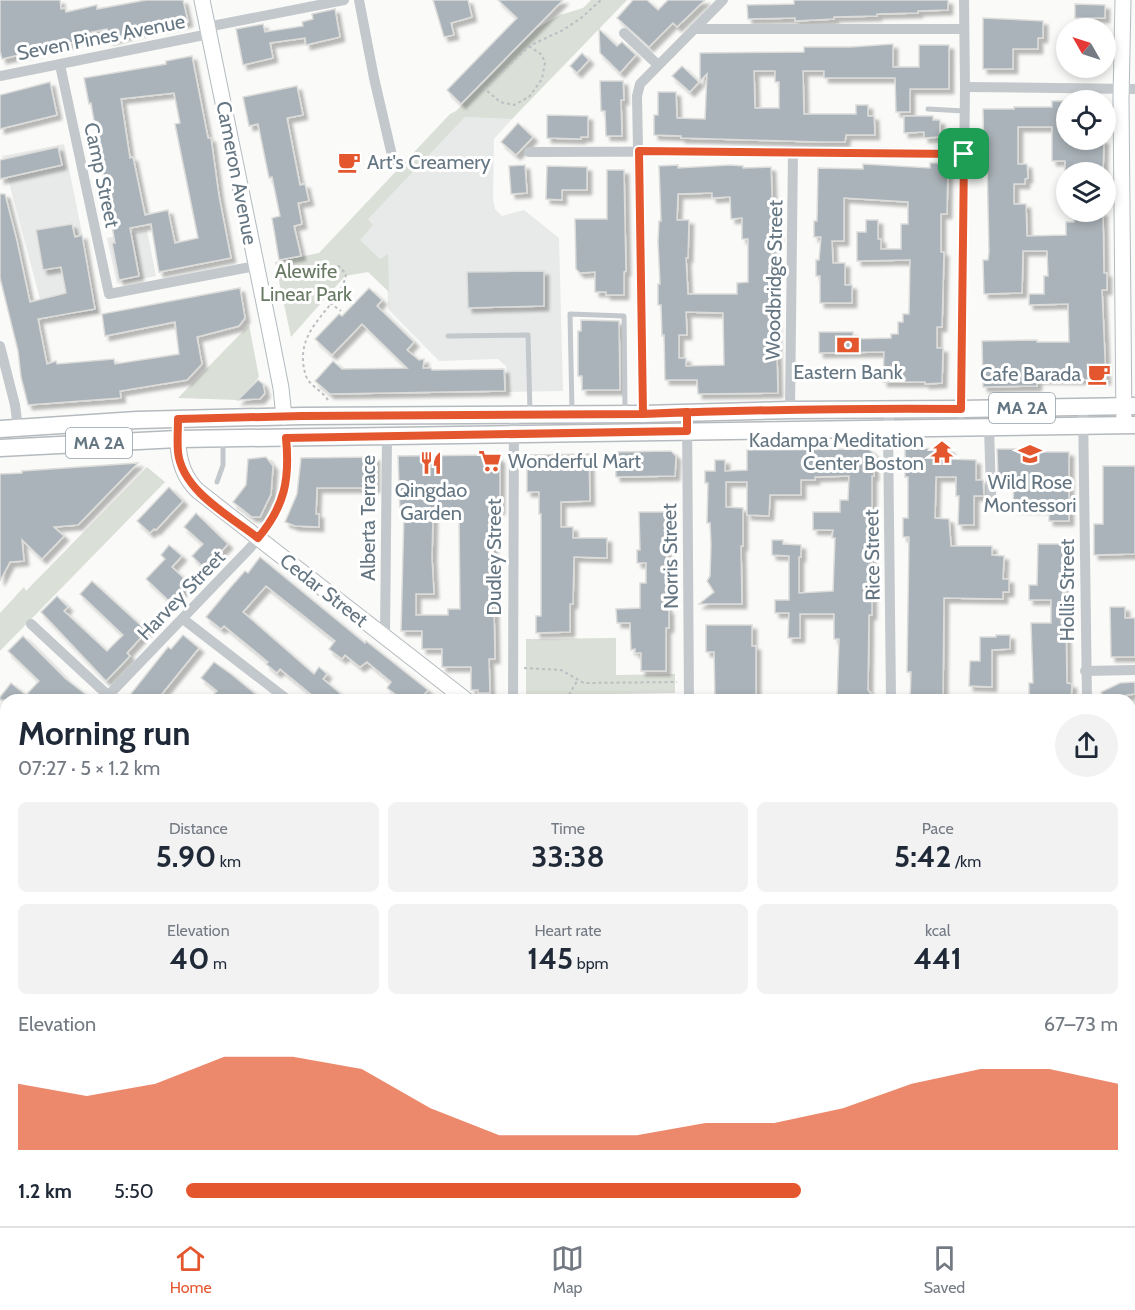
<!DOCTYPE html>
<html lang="en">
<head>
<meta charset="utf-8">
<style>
  :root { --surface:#fff; --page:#f2f2f3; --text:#1f2937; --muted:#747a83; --line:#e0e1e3; --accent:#e4572e }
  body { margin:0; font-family:Cabin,sans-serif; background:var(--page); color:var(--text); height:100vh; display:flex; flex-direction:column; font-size:22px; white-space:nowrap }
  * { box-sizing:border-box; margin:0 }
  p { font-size:20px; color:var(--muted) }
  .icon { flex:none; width:33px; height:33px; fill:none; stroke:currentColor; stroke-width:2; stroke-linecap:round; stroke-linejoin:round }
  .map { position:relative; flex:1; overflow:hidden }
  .sheet { position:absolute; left:0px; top:694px; width:1136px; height:532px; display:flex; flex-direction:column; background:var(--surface); border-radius:18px 18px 0 0; box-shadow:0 3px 9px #0003 }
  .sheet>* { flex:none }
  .needle { width:39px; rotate:309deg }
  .controls { position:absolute; left:1056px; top:18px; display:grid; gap:12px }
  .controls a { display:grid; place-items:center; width:60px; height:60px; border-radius:50%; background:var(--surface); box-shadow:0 3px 9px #0003; font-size:30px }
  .pin { position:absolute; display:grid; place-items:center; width:51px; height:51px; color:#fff; margin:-26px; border-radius:12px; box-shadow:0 3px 9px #0006 }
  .round { display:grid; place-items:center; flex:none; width:63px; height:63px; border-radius:32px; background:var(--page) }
  .headline { display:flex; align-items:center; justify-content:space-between; height:102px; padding:0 18px }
  h1 { font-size:33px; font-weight:700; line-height:45px }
  .stats { display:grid; grid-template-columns:repeat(3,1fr); gap:9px; height:102px; padding:6px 18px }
  .stats div { display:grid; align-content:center; border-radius:9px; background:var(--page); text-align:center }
  .stats b { font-size:30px; font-weight:700 }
  .stats small { font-size:16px; font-weight:400 }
  .stats p { font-size:16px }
  .chart { height:168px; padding:12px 18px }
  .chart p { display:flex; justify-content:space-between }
  .chart svg { width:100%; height:108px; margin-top:6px; fill:var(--accent); opacity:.7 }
  ul { padding:0 18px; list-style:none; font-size:20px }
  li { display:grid; grid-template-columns:96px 72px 1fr; align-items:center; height:45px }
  li i { height:15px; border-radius:8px; background:var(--accent) }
  .dock { display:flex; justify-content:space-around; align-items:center; height:84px; border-top:2px solid var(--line); background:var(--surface); font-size:16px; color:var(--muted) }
  .dock a { display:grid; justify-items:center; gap:3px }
  .dock .current { color:var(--accent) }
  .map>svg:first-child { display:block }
  .built { fill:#e8e9e9; fill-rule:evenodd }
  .green { fill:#dadfd7 }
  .building { fill:#aab3b9; stroke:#dcdcda; stroke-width:1.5; fill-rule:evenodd; filter:url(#shadow) }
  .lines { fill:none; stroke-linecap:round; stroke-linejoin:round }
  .secondary-casing { stroke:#b3babf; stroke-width:17 }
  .primary-casing { stroke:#b5babe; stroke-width:19 }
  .path { stroke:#bbbfc2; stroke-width:2; stroke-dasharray:3 3; stroke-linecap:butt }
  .lane { stroke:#c3c8cc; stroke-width:5 }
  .street { stroke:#c3c8cc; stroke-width:10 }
  .secondary { stroke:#fff; stroke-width:15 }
  .primary { stroke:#fff; stroke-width:16 }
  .route-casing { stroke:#fff; stroke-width:12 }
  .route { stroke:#e4572e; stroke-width:8 }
  .labels { text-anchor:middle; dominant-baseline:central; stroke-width:6; stroke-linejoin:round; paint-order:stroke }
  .shield { fill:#fff; stroke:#939fa8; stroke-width:1.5 }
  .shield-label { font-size:18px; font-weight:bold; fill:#657683 }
  .street-label { font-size:20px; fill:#657683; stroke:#fff }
  .poi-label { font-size:20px; fill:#657683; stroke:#fff }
  .park-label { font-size:20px; fill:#687a64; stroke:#fff }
</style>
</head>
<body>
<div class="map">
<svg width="1135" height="1226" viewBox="0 0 1135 1226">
  <defs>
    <filter id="shadow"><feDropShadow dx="4.5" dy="4.5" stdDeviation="1.5" flood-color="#0004"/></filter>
  </defs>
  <rect width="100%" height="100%" fill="#fafaf8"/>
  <g class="built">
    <path d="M465,117L512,119L494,139L493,199L495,209L502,216L524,210L559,238L563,391L508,392L506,366L498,359L439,361L388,309L387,255L380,259L359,240L373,225L367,219ZM467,272H544V306L468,307Z"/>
    <polygon points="64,144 98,313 45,318 2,156"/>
    <polygon points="147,230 156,276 117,284 107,238"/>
  </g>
  <g class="green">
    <polygon points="591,0 627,0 512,119 465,117 368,219 373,225 360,240 380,259 388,254 389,292 368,272 345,276 291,337 275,262 319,253 450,114 456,111 537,28 560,15 583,8"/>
    <polygon points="249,325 259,377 239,400 178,398"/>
    <polygon points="147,467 165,482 0,651 0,613 24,587 26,591"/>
    <polygon points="616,638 616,675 675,674 675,693 617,694 616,700 526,700 526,639"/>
  </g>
  <g class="building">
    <polygon points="0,0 60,0 61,9 65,8 66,12 97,5 97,9 146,0 183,0 188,22 161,28 160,26 109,40 107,29 73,36 75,42 2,59 0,51"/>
    <polygon points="433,0 468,0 472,17 451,23 454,35 444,37"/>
    <polygon points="498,0 563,0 461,104 447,90 517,18"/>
    <polygon points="633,0 647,0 658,10 668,0 705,0 677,27 673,23 649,47 617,18"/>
    <polygon points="794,0 948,0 948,10 918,11 918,13 877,14 877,16 834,17 834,19 795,21 795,18 748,19 747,5 794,4"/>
    <polygon points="1075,4 1105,5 1105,18 1075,18"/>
    <polygon points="335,9 340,37 306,45 305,38 270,43 273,58 243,65 236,29 263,24 265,32 303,26 302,22 313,19 312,14"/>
    <polygon points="983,18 1043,21 1043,38 1038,38 1038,49 1013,49 1013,69 983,69"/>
    <polygon points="599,29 617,46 622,42 636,55 620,73 600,53"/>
    <path d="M893,44V67H919V45H949V89H910V112H896L895,78H824V71H803L804,114H856V105H868V116H874L875,135H846L845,142H820L681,138V136L654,135V115H658V92H676L677,118L705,119L707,74L700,81V53L804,52V47H851ZM754,71H775V82H779V108H755Z"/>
    <polygon points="582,53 589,60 577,73 570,66"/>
    <path d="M192,56L208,138H211L219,196L231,258L159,272L151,224L130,228L139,276L119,280L112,243H115L91,103L89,104L84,78L166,64V61ZM174,93L180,123L175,124L198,238L175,243L168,210L145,215L133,157L130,158L121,99Z"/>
    <polygon points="682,66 699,82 690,92 672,76"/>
    <polygon points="600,81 623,81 624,100 621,100 622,136 606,136 605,111 601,111"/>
    <polygon points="50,82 57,115 0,129 0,95"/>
    <polygon points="297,86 303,115 287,118 300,185 305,184 309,201 298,203 302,224 294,226 301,256 279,260 272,218 280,216 272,177 269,178 258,124 249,126 243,97"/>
    <polygon points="1052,101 1066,101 1066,140 1104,140 1103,172 1065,172 1065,161 1052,161 1052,127 1018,127 1018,164 1027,164 1028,178 1025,179 1025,184 1014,184 1014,204 1026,204 1027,236 1066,235 1066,222 1074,222 1074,212 1103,212 1104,273 1107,273 1107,290 1102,290 1106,380 1037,379 1037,386 983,387 982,341 1037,340 1037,342 1069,342 1068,304 1029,305 1029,294 1044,294 1044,276 1048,276 1047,251 1023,251 1022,293 984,294 983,260 988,260 989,252 987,160 984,160 983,109 1014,109 1014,107 1052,107"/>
    <polygon points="547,115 588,116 588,137 581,137 581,139 547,138"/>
    <polygon points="904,116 933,116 933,120 940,120 940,137 924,138 924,132 904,133"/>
    <polygon points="518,123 533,137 516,155 501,142"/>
    <polygon points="58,147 62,165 0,179 0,160"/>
    <polygon points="930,163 948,163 947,214 941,214 941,252 944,252 942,327 937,327 937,348 943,348 942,383 925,384 925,382 883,382 884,352 819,353 819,332 853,332 853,339 891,338 891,334 898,334 898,322 903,322 903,314 909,314 910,260 857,261 857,232 866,232 866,220 878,220 878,239 881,239 881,249 901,249 901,224 908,224 908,202 844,198 844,241 832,241 833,263 845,263 845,285 852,285 852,303 820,303 820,276 816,276 816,260 819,260 821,237 814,237 814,221 817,221 818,168 863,169 863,164 930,168"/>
    <polygon points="525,165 527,193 511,194 509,166"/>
    <path d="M678,165V168L730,165L743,166V168L771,167L773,218H777L778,239H772L771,273L772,319H776L778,393L698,394L697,380H665L664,335L662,336L661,305H658V284H660L658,242L659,221H661L659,166ZM712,193V198L730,197L731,219L742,218V239H748V282L737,283V294H688L686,258H688L689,220H677L678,194ZM686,312L723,313L724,365L686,366V358H679V335H687Z"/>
    <polygon points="547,166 587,167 587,190 562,190 562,200 546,199"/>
    <polygon points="607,170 624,170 626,271 624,272 624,295 606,295 606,292 595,292 595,272 580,273 576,269 575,219 607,219"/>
    <polygon points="0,194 5,194 17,241 30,302 66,293 61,267 43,270 36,230 72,224 75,237 82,235 95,309 38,319 47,364 56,361 57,364 114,359 115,364 179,354 175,322 105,336 102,314 240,288 245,318 239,326 197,337 202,364 187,380 120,391 121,398 28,405 21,377 18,351 0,278"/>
    <polygon points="544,271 544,306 468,308 467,272"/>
    <polygon points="369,288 382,300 377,306 414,342 407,350 419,360 424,359 423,368 431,368 432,370 504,369 505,391 330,394 315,381 333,361 342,369 407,368 362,324 332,355 315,339 339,314 342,316"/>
    <polygon points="581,320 619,321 620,390 582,390 582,376 578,376 578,331 581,331"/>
    <polygon points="258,380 263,384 265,393 260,399 238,400"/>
    <polygon points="905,448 950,449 950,459 976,460 976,480 983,480 984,496 974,496 974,525 958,525 959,496 956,496 956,477 936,477 935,518 949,519 951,546 992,546 992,555 1004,556 1003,579 1009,579 1009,592 1003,592 1003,599 944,598 943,700 910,700 911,672 907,672 909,537 903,537 903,518 908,518 908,477 905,477"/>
    <polygon points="869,449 874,454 874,476 872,476 872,615 869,615 868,690 876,700 837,700 839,639 834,639 834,614 800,614 800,638 788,638 789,613 775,613 775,600 789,600 789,556 772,555 772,540 783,540 783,544 801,545 801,557 799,557 799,593 833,591 835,538 832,538 833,530 813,530 813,512 840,512 840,500 848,500 849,476 815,477 815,480 801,480 801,495 770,495 769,516 747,515 747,482 726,482 726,507 743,508 743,546 741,546 742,604 699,604 714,592 707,581 710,576 711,545 710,523 707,523 708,483 705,483 705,471 715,471 715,460 725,460 725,471 747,470 747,450"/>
    <polygon points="997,449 1042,449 1041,452 1069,452 1069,521 1049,521 1049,509 1013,508 1014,477 998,477"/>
    <polygon points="671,451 676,456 675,476 616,477 615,452"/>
    <polygon points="589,454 590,501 561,502 561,527 573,527 573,538 607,538 607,558 574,557 573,604 570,604 570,632 536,633 536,616 541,616 541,514 539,514 539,492 527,492 527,455"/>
    <path d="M495,455L500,459V510H492L495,659H489L490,693H478V690H471V667H442V649H422V631H401L404,513H400L398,456ZM433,515H459L460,609H448V615H416V594H434L432,558Z"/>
    <polygon points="266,457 273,466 271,494 260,517 252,517 233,502 246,485 248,459"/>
    <polygon points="375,457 375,488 317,488 316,514 319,514 319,527 295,526 285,522 297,494 301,458"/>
    <polygon points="138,463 78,525 54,527 64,536 42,559 22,540 24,561 10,562 0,581 0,474 22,473 22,471"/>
    <polygon points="1103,466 1135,466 1135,554 1094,555 1094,524 1103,524"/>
    <polygon points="169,487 183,501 156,530 154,529 150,533 137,521"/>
    <polygon points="639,512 666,512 667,610 669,610 669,628 666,628 666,671 641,671 641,653 635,653 635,649 631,650 630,623 617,623 616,609 640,608 640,583 646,583 646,563 637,563 637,550 640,550"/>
    <polygon points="196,513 228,544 205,569 192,556 203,544 184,527"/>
    <polygon points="1038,544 1065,544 1061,623 1066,623 1067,683 1072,684 1071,700 1029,700 1029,683 1033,683 1031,623 1051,623 1051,600 1029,600 1029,585 1037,585"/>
    <polygon points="169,545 182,556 172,567 189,583 171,603 146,579 165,559 161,555"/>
    <polygon points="260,557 365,643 366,641 428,690 419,700 403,700 387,688 391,682 367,662 360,667 345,655 342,659 329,649 335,641 266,586 243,612 314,674 319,667 327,674 323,679 348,700 318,700 280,669 277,673 266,664 268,662 224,626 221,629 206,617 230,588 245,571 248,573"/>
    <polygon points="92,581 147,631 127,653 130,656 106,681 41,612 57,596 68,607 64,611 107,651 123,635 80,594"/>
    <polygon points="1110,607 1125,607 1125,618 1135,618 1135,657 1111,657"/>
    <polygon points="706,625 752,625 752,646 756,646 756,700 715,700 714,652 706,652"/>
    <polygon points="183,635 199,648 157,700 126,700 168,647 171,649"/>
    <polygon points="996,635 1010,635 1010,649 992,650 992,687 969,686 970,661 980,661 980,637 996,637"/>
    <polygon points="23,636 66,679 93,700 0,700 0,697 11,683 26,695 39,681 8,651"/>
    <polygon points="214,662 231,674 263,700 221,700 214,694 217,691 201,678"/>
    <polygon points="1135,682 1135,694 1126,695 1129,700 1105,700 1101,692 1120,683"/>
  </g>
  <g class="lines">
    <g class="secondary-casing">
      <g id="secondary">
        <polyline points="202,0 270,332 281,388 284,417"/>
        <polyline points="1123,0 1121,99 1124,425"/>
        <path d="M178,439C178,459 184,478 198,491L466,700"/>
        <polyline points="1130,924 1135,920"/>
        <polyline points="774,1226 779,1221"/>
      </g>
    </g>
    <g class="primary-casing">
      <g id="primary">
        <polyline points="0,429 137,420 302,416 643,414 790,410 961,409 1135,406"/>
        <polyline points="0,448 178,439 1135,425"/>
      </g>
    </g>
    <g class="path">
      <polyline points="529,46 542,55 545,63 542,79 529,97 514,105 500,102 485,89 529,46 563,30 581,18 601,0"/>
      <polyline points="330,303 341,311"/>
      <path d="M328,400C322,391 309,385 306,376C290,327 341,309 346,274L336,263"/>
      <polyline points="524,668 561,670 584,683 677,682"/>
      <polyline points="566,700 577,681"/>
    </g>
    <g class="lane">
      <polyline points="928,109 964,111"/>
      <polyline points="448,336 528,335 530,412"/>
      <polyline points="572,411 570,314 624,316 625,411"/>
      <polyline points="217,482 223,465 223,440"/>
    </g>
    <g class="street">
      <polyline points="359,0 374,78 394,164"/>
      <polyline points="207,27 344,0"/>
      <polyline points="694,29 964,29"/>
      <polyline points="624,33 658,65"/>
      <polyline points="60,65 109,294 256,266"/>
      <polyline points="0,76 209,34"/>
      <polyline points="965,87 1135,89"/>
      <polyline points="529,152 803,151 964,154"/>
      <polyline points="0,346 15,405 18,428"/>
      <polyline points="1083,407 1087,700"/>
      <polyline points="890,409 888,429 891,700"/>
      <polyline points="790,410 793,151"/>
      <polyline points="687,412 689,700"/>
      <polyline points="643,414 637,96 640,84 723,0"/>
      <polyline points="961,414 965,87 964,0"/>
      <polyline points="989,427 991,493"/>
      <polyline points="183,619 288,700"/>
      <polyline points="31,624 113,700"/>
      <polyline points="385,637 387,436"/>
      <polyline points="1085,671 1135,670"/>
      <path d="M104,700L250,548C282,511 291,487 286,438"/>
      <polyline points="513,700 514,414"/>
      <polyline points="1130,791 1135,799"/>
      <polyline points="0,806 6,800"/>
      <polyline points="0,831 6,836"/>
      <polyline points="0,1046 6,1050"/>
      <polyline points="1130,1218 1135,1221"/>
      <polyline points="230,1221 236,1226"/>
      <polyline points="510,1221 517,1226"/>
      <polyline points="806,1221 813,1226"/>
      <polyline points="126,1226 130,1221"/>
      <polyline points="418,1226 422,1221"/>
      <polyline points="497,1226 501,1221"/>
    </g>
    <use href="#secondary" class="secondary"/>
    <use href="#primary" class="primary"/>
  </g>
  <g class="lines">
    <g class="route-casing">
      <path id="route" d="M964,154L961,409C855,408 749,410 643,414L302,416L178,419C178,430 177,441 178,452C182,491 230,516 258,538C285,506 290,479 286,438L687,431V412L643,414L639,151L964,154"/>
    </g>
    <use href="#route" class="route"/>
  </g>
  <defs>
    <g id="cafe-bare" transform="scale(1.8)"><path d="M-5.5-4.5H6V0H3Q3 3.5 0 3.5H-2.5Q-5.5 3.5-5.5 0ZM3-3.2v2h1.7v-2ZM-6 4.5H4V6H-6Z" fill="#e4572e" stroke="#fff" stroke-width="2.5" paint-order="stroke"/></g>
    <g id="bank-bare" transform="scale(1.8)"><path d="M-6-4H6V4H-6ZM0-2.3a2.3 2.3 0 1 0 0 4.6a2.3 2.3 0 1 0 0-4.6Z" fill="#e4572e" stroke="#fff" stroke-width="2.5" paint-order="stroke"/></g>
    <g id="temple-bare" transform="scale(1.8)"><path d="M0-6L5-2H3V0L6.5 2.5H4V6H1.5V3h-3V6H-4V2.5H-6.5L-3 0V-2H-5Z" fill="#e4572e" stroke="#fff" stroke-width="2.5" paint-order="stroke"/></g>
    <g id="school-bare" transform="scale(1.8)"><path d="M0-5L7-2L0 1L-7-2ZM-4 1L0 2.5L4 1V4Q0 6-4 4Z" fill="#e4572e" stroke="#fff" stroke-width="2.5" paint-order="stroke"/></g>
    <g id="supermarket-bare" transform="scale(1.8)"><path d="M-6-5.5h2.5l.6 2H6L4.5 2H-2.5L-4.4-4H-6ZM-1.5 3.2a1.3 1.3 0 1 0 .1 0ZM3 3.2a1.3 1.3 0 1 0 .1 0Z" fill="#e4572e" stroke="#fff" stroke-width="2.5" paint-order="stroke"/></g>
    <g id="restaurant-bare" transform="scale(1.8)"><path d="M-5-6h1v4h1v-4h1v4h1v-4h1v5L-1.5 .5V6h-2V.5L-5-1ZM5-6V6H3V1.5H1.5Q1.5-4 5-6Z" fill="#e4572e" stroke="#fff" stroke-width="2.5" paint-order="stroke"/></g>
  </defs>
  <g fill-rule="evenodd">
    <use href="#cafe-bare" x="349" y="162"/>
    <use href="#bank-bare" x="848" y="345"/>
    <use href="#cafe-bare" x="1099" y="374"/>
    <use href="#temple-bare" x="942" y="452"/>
    <use href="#school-bare" x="1030" y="454"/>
    <use href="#supermarket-bare" x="490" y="461"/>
    <use href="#restaurant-bare" x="431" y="463"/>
  </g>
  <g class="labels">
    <g class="shield">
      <rect x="989" y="393" width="66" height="30" rx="4.5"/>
      <rect x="66" y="428" width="66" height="30" rx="4.5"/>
    </g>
    <g class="shield-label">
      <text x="1022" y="408">MA 2A</text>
      <text x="99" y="443">MA 2A</text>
    </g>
    <g class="street-label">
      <text transform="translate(101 37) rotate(-11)">Seven Pines Avenue</text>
      <text transform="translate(237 173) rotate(79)">Cameron Avenue</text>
      <text transform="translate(102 175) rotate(78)">Camp Street</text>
      <text transform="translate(774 280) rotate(-89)">Woodbridge Street</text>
      <text transform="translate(368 518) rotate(-90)">Alberta Terrace</text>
      <text transform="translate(872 555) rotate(-91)">Rice Street</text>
      <text transform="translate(670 556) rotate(-91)">Norris Street</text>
      <text transform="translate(494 557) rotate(-90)">Dudley Street</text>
      <text transform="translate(324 590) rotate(38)">Cedar Street</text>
      <text transform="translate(1067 590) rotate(-90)">Hollis Street</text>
      <text transform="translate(181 595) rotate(-46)">Harvey Street</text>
    </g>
    <g class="poi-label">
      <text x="367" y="162" text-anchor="start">Art's Creamery</text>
      <text x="848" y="372">Eastern Bank</text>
      <text x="1081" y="374" text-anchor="end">Cafe Barada</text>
      <text x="924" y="440" text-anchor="end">Kadampa Meditation<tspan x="924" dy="23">Center Boston</tspan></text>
      <text x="508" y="461" text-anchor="start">Wonderful Mart</text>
      <text x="1030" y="482">Wild Rose<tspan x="1030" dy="23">Montessori</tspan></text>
      <text x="431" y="490">Qingdao<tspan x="431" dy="23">Garden</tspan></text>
    </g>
    <g class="park-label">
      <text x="306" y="271">Alewife<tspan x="306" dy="23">Linear Park</tspan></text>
    </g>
  </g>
</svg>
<div class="controls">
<a><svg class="needle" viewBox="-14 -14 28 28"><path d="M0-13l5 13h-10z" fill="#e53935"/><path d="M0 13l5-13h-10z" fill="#747a83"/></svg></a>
<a><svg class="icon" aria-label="locate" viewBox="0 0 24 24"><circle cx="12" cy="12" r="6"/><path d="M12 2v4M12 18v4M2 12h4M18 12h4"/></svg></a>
<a><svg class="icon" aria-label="layers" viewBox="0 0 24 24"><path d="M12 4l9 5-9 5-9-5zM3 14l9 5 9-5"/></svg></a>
</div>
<div class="pin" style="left:964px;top:154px;background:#1e9e55"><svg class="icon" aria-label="arrive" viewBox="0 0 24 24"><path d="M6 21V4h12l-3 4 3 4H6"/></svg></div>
<section class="sheet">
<div class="headline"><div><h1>Morning run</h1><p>07:27 · 5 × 1.2 km</p></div><a class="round"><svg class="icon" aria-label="share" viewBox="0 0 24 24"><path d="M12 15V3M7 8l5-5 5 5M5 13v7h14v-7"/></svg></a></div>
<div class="stats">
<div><p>Distance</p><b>5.90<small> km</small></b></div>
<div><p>Time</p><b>33:38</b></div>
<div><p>Pace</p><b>5:42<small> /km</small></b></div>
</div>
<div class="stats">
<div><p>Elevation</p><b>40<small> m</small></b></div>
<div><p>Heart rate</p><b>145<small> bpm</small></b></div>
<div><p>kcal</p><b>441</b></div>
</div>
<div class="chart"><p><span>Elevation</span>67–73 m</p>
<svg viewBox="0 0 160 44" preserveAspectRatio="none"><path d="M0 44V17L10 22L20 17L30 6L40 6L50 11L60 27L70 38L80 38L90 38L100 33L110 33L120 27L130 17L140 11L150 11L160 17V44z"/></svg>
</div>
<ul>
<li><b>1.2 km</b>5:50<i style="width:66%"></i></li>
</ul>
</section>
</div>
<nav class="dock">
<a class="current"><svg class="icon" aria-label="home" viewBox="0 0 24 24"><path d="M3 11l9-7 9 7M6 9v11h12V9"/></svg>Home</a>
<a><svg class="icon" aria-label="map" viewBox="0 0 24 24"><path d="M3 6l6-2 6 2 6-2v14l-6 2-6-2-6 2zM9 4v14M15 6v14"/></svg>Map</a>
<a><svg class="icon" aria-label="saved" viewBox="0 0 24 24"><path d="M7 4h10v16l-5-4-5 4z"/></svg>Saved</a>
</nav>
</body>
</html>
